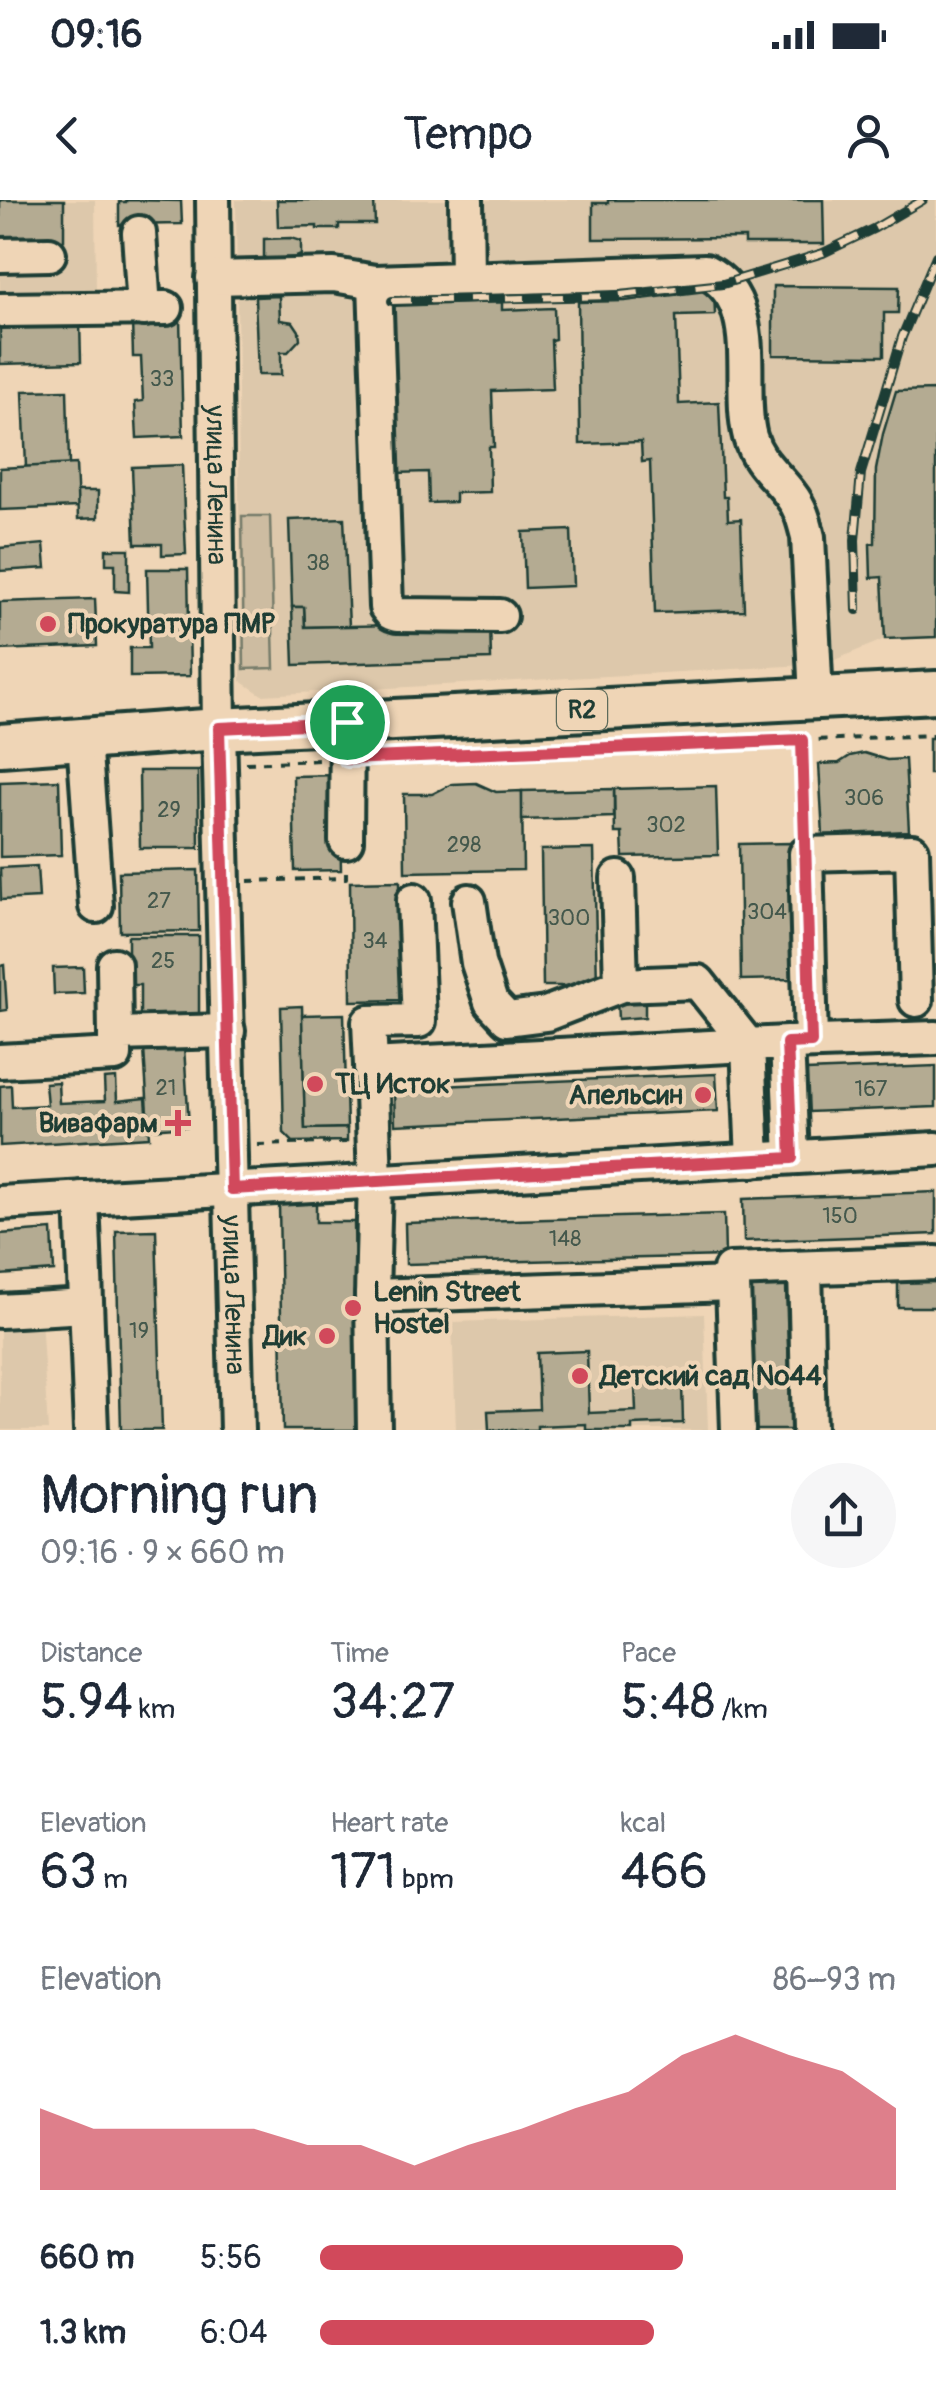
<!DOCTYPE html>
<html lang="en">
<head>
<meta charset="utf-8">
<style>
  :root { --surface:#fff; --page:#f6f6f7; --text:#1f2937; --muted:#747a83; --accent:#d1495b }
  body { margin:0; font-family:Pangolin,sans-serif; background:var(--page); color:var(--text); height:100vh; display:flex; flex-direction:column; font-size:38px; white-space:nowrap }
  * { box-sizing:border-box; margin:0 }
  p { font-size:32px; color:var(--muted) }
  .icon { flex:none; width:55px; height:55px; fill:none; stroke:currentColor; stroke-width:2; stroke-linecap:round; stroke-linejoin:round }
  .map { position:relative; height:1230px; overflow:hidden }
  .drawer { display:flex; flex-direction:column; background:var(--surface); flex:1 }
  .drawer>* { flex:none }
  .pin { position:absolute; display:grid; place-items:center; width:85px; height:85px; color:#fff; margin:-42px; border:5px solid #fff; border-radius:50%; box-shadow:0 2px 10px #0007 }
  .round { display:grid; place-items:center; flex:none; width:105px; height:105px; border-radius:52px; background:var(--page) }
  .head { display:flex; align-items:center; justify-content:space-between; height:170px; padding:0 40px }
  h1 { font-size:55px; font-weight:600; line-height:75px }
  .figures { display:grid; grid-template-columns:repeat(3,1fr); gap:15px; height:170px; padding:10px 40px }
  .figures div { display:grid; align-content:center }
  .figures b { font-size:50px; font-weight:600 }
  .figures small { font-size:28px; font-weight:400 }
  .figures p { font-size:28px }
  .chart { height:280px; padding:20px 40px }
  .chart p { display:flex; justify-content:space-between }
  .chart svg { width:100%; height:180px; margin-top:10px; fill:var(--accent); opacity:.7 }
  ul { padding:0 40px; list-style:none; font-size:32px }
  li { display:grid; grid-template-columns:160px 120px 1fr; align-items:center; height:75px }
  li i { height:25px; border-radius:12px; background:var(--accent) }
  .status { display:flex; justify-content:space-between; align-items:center; height:70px; padding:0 50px; background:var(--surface); direction:ltr }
  .status svg { height:28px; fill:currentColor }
  header { display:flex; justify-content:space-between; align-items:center; height:130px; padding:0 40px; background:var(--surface); font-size:45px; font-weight:600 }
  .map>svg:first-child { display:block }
  .built { fill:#ddc8ab }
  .green { fill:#cdbca1; stroke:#767c6a; stroke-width:2.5 }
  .building { fill:#b4ab92; stroke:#1f3d34; stroke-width:2.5 }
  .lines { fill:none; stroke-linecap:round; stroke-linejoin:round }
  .minor-casing { stroke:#1f3d34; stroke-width:40 }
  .major-casing { stroke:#1f3d34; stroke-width:48 }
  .path { stroke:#1f3d34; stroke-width:4; stroke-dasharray:8 8; stroke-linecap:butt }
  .minor { stroke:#efd5b6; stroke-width:32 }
  .major { stroke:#efd5b6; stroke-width:40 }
  .rail-casing { stroke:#1f3d34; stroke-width:10 }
  .rail { stroke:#efd5b6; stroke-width:6; stroke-dasharray:19; stroke-linecap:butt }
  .route-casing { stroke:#fff; stroke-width:20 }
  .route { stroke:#d1495b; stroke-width:12 }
  .poi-dot { fill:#d1495b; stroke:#efd5b6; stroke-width:4 }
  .labels { text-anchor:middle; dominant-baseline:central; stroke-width:8; stroke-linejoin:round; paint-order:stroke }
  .number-label { font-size:22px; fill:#44584c }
  .shield { fill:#efd5b6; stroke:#5d6b5b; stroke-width:2.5 }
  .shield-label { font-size:25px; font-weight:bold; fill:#1f3d34 }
  .street-label { font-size:28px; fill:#1f3d34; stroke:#efd5b6 }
  .poi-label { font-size:28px; font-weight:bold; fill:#1f3d34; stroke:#efd5b6; text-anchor:start }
</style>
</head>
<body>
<div class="status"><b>09:16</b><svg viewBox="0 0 49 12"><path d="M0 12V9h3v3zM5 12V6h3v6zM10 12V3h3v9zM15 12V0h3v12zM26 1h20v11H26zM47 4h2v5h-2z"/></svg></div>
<header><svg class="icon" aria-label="back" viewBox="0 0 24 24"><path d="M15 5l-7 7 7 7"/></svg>Tempo<svg class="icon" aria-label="person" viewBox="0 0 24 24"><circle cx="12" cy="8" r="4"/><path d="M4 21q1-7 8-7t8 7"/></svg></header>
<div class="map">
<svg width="936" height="1230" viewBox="0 0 936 1230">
  <rect width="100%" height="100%" fill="#efd5b6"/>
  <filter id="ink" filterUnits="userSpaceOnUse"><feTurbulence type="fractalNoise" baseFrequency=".01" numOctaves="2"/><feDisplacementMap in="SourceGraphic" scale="20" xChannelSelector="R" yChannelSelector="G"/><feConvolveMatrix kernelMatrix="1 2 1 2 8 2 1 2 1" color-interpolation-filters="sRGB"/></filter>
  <g filter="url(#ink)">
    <g class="built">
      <polygon points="0,0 95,0 96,92 0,93"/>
      <polygon points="236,0 936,0 936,437 885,439 825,464 262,495 241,481"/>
      <polygon points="704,1114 708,1230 456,1230 452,1122"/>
      <polygon points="41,1118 48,1230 0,1230 0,1121"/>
    </g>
    <polygon class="green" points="242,316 270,316 274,468 244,469"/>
    <g class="building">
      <rect x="0" y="0" width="64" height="40"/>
      <polygon points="126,0 181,1 182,24 119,25 119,2 126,2"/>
      <polygon points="277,0 374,0 375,24 339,24 339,29 317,29 317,26 278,27"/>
      <polygon points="608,0 823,0 824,44 745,44 745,38 593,39 593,3 608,3"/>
      <polygon points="291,38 301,41 301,55 292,59 264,59 264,39"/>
      <polygon points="773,86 899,87 898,113 884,113 884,156 773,155"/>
      <polygon points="714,90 715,115 676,116 679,204 719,202 723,297 727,297 728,320 741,319 744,410 655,413 650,261 642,262 641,242 580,244 578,102 625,101"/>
      <polygon points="279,96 280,120 293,122 299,131 300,139 288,152 281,152 281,175 258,175 255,97"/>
      <polygon points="502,102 502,110 554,108 555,139 551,140 553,189 492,191 494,247 489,247 490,292 455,293 455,302 429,303 428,272 394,273 389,106"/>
      <polygon points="180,118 183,236 137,238 135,202 143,201 141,157 133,157 132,119"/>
      <polygon points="80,121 81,162 0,164 0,124"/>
      <polygon points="67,190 69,265 26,267 23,191"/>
      <polygon points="936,190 936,437 885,439 882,377 871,378 870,344 875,343 876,270 883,234 896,191"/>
      <polygon points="76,264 78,307 0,310 0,268"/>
      <polygon points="182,265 186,354 162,355 162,344 135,344 132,267"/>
      <polygon points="77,291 98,291 98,318 78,319"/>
      <polygon points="344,318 349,426 305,427 304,407 292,407 289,320"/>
      <polygon points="571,330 573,386 525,388 523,332"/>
      <polygon points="44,344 46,368 0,371 0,348"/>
      <polygon points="106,349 129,349 129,392 115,391 115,364 106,364"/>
      <polygon points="147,369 188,369 190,476 130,477 130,448 149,448"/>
      <polygon points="95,399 97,446 0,450 0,402"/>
      <polygon points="292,407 304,407 305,427 490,423 491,459 294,465"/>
      <rect x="929" y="538" width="7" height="36"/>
      <polygon points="864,553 887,560 905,559 909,631 823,635 819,564 839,563 850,556"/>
      <polygon points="139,571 198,571 199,648 140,648"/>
      <polygon points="339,575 341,670 295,671 293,576"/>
      <polygon points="59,580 61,655 0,657 0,582"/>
      <polygon points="476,583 496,592 522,591 523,670 405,672 404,594 432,594 452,584"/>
      <polygon points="716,586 718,655 623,657 622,633 615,633 614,589"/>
      <polygon points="614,589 614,617 522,620 522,591"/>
      <polygon points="792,643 794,779 741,780 739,644"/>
      <polygon points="594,649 597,786 543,786 541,650"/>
      <polygon points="37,666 39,698 1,700 0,668"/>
      <polygon points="198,670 199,731 120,732 119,672"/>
      <polygon points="400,681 401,800 351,801 350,682"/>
      <polygon points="128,736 199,736 199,823 140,823 140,785 128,785"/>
      <polygon points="4,765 7,810 0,811 0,766"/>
      <polygon points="83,767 84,793 54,794 53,768"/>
      <polygon points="645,799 645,817 618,819 617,800"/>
      <polygon points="302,806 305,929 347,928 347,941 293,942 284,933 281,807"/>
      <polygon points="344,814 347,928 305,929 302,815"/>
      <polygon points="184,847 189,926 149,929 144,849"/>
      <polygon points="936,866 936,907 808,912 806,871"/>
      <polygon points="716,874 718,911 395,925 394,888"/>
      <polygon points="116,878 117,901 146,898 149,937 0,946 0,886 11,885 12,907 47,905 45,883 58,882 59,903 105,901 104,879"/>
      <polygon points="936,992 936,1034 744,1041 743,999"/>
      <polygon points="316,1003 316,1022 354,1022 358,1230 283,1230 279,1004"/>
      <polygon points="724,1014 725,1056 406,1064 405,1023"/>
      <polygon points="52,1030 54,1071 0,1075 0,1034"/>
      <polygon points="156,1030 162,1230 121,1230 116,1031"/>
      <rect x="898" y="1082" width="38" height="25"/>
      <polygon points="786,1086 791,1230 750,1230 745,1087"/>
      <polygon points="587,1151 589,1213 636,1211 635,1186 682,1184 683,1223 632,1225 632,1230 586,1230 586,1224 537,1226 537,1230 489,1230 488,1211 539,1209 537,1153"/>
    </g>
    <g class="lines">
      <g class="minor-casing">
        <g id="minor">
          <path id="s1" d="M213,0L219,529L237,1230"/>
          <polyline points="466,0 467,79"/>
          <polyline points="139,33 144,109"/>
          <polyline points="0,55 49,54"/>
          <polyline points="213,78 334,75 375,82"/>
          <polyline points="0,110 166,108"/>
          <path d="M500,416L397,415L391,413L386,407L375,82L705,71C765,100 736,185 750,237C757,262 776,275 790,294C801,308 804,321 808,337L816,498"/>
          <polyline points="84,539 96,706"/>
          <polyline points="346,641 347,522"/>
          <polyline points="618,678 621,785 698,782 748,845"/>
          <polyline points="469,701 478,763 491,802 507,819 546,814 621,785"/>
          <polyline points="114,765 115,834"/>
          <polyline points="811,842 806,654 912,651 916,800"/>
          <polyline points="791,843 936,838"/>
          <polyline points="0,861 115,855 115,834 228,831"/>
          <polyline points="371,865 369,822 419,821 414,700"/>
          <polyline points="753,960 748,845 787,843 792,957"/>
          <polyline points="82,998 91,1230"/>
          <polyline points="0,1003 936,949"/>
          <polyline points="805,1069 809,1230"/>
          <polyline points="372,1096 733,1084"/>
          <polyline points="0,1111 86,1106"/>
          <polyline points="374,1230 372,1096 375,981 371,865 748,845"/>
          <polyline points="738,1230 733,1084 730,1070 936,1063"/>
        </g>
      </g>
      <g class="major-casing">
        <polyline id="major" points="0,545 219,529 936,492"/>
      </g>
      <g class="path">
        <polyline points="802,540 805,629"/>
        <polyline points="371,558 936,535"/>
        <polyline points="246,563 321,560"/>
        <polyline points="248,681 346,678 346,666"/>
        <polyline points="258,945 348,942"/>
      </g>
      <use href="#minor" class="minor"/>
      <use href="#major" class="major"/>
      <g class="rail-casing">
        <g id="rail">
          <polyline points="392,101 611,96 723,84 823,53 875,28 923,0"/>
          <polyline points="857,410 855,340 861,273 902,137 936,56"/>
        </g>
      </g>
      <use href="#rail" class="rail"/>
    </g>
  </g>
  <g class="lines" filter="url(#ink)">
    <g class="route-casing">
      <polygon id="route" points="347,522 347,559 802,540 811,842 787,843 792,958 232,989 219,528"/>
    </g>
    <use href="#route" class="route"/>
  </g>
  <g class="poi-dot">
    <circle cx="48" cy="424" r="10"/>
    <circle cx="315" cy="884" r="10"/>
    <circle cx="703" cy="895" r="10"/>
    <path d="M173 908h10v10h10v10h-10v10h-10v-10h-10v-10h10z"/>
    <circle cx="353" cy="1108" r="10"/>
    <circle cx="327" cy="1136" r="10"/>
    <circle cx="580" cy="1176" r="10"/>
  </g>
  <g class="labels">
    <g class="number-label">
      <text x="162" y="179">33</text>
      <text x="318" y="363">38</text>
      <text x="864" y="598">306</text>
      <text x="169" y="610">29</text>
      <text x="666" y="625">302</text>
      <text x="464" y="645">298</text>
      <text x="159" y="701">27</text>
      <text x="767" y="712">304</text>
      <text x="569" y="718">300</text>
      <text x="375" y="741">34</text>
      <text x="163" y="761">25</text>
      <text x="166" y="888">21</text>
      <text x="871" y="889">167</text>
      <text x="840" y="1016">150</text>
      <text x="565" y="1039">148</text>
      <text x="139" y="1131">19</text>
    </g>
    <rect class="shield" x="557" y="490" width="50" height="40" rx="8"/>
    <g class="shield-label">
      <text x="582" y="510">R2</text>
    </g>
    <g class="street-label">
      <text stroke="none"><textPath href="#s1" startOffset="285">улица Ленина</textPath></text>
      <text stroke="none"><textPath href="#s1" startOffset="1095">улица Ленина</textPath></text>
    </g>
    <g class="poi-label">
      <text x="68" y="424">Прокуратура ПМР</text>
      <text x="335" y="884">ТЦ Исток</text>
      <text x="683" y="895" text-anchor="end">Апельсин</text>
      <text x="158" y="923" text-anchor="end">Вивафарм</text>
      <text x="373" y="1092">Lenin Street<tspan x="373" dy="32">Hostel</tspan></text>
      <text x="307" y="1136" text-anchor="end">Дик</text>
      <text x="600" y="1176">Детский сад №44</text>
    </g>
  </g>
</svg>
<div class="pin" style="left:347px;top:522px;background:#1e9e55"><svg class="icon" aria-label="arrive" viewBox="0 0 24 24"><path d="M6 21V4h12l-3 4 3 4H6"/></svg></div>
</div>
<section class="drawer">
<div class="head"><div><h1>Morning run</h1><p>09:16 · 9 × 660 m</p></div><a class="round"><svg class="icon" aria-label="share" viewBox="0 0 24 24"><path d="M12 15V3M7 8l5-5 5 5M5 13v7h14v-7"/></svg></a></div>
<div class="figures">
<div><p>Distance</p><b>5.94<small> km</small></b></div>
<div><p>Time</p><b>34:27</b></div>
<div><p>Pace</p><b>5:48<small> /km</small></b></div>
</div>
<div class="figures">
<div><p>Elevation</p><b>63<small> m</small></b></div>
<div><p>Heart rate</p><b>171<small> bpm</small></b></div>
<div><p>kcal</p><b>466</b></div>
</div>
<div class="chart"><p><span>Elevation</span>86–93 m</p>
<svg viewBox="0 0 160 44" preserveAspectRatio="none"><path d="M0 44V24L10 29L20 29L30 29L40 29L50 33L60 33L70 38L80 33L90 29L100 24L110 20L120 11L130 6L140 11L150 15L160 24V44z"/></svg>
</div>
<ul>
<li><b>660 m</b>5:56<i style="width:63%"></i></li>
<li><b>1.3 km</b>6:04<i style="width:58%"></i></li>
</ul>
</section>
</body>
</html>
